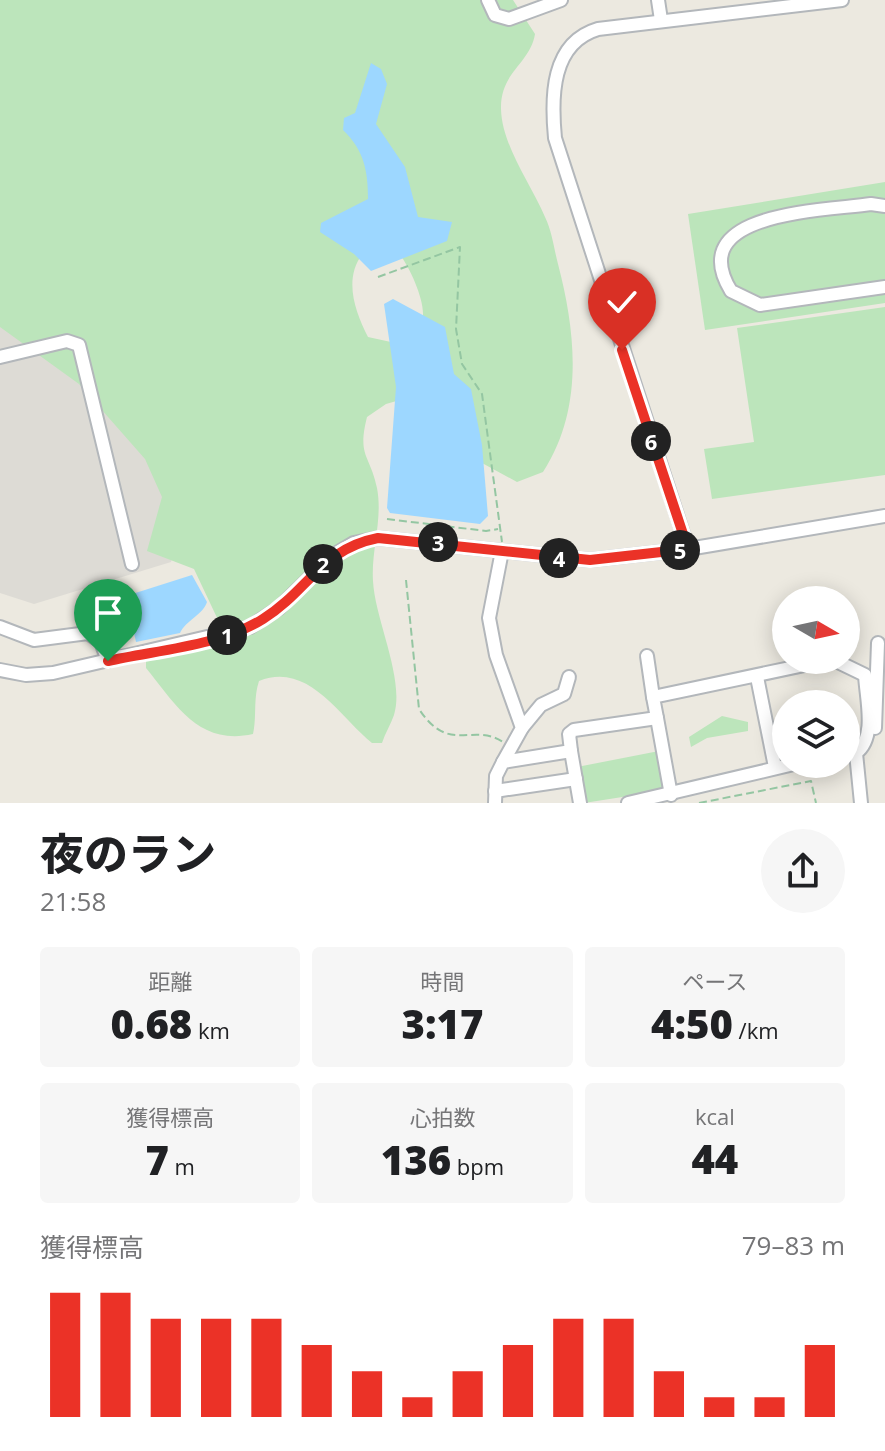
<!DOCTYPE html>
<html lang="ja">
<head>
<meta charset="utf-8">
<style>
  :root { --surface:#fff; --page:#f6f6f6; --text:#202124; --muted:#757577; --accent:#eb3227 }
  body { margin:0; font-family:"Open Sans","Noto Sans JP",sans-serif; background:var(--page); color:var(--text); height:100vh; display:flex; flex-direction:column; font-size:30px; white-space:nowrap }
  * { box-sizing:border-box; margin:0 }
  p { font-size:26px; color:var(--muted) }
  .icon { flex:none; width:44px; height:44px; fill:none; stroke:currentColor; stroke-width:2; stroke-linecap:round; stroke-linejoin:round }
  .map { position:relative; height:803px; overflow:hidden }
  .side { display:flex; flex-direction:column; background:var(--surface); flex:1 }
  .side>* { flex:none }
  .needle { width:52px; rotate:99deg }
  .buttons { position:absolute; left:772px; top:586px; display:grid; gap:16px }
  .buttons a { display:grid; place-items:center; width:88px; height:88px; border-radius:50%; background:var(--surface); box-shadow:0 4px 20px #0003; font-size:40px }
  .pin { position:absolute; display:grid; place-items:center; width:68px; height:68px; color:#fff; margin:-82px -34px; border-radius:50% 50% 50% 0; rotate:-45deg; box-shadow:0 0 8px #0007 }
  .pin .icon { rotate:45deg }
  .km { position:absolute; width:40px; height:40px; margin:-20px; border-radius:50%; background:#222; color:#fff; font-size:22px; line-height:40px; text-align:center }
  .round { display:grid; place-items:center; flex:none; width:84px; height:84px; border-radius:42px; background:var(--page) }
  .summary { display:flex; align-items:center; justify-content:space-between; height:136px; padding:0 40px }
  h1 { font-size:44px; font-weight:800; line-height:60px }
  .figures { display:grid; grid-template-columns:repeat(3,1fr); gap:12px; height:136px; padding:8px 40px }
  .figures div { display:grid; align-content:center; border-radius:8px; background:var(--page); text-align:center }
  .figures b { font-size:40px; font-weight:800 }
  .figures small { font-size:22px; font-weight:400 }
  .figures p { font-size:22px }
  .chart { height:224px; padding:16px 40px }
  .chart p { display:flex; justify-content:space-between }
  .chart svg { width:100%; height:144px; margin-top:8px; stroke:var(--accent); stroke-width:6 }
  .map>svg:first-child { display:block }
  .industrial { fill:#dddbd5 }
  .green { fill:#bce5bb; fill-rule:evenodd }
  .water { fill:#9dd7ff }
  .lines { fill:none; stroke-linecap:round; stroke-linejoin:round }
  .minor-casing { stroke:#b3b7bb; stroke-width:16 }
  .path { stroke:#94c6a2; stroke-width:2; stroke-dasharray:8 4; stroke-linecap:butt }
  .minor { stroke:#fff; stroke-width:12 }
  .route-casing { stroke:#fff; stroke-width:16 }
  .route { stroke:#eb3227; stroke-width:10 }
</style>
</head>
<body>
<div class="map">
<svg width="885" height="803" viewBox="0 0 885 803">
  <rect width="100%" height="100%" fill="#ece9e0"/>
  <polygon class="industrial" points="0,281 175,386 177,543 171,562 34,604 0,593"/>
  <g class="green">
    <path d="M0,0H513L535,34C530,64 500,72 501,109C502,146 531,184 545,217C552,231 554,249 558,264C576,333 584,409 543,472L517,482L471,457L407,398L386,404L367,417C357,457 370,454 377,488C383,519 371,550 373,581C375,620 405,679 394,715C391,724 385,733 382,743H372C339,716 308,661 259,681C253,699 257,716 253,734C199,746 176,705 146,668V661L228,641L194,569L147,551L162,497L145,459L79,384L0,327ZM397,251C408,263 424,298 423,315C423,328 408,337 400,344L368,337C355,311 343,279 363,253Z"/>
    <polygon points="885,182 885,303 705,330 688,214"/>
    <polygon points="885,307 885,475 712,499 704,449 754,442 737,328"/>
    <polygon points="722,716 748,722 748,731 707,738 691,747 689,737"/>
    <polygon points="659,751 667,790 584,803 577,767"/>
  </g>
  <g class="water">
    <path d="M371,63L381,69L387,84L376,124L405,167L418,217L452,222L447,241L371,271L354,254L320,232L321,223L368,199C368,171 364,150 343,130L344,118L355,113Z"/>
    <polygon points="393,299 445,327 454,374 471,389 482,445 488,516 480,524 390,513 387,508 396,387 384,304"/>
    <path d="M192,575L207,602C203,615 186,620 180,633L136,642L126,596Z"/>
  </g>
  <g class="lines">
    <g class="minor-casing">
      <g id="minor">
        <polyline points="488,0 495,15 509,19 561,0"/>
        <polyline points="658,0 661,20"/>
        <path d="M885,206L871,204C826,211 682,211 731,291L760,305L885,287"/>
        <polyline points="0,357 67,341 79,345 132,564"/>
        <path d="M688,549L555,138C551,97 551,43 598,29L842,0"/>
        <polyline points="502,551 489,618 496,655 522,728 503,762"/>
        <polyline points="0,627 34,640 88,633 101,642 108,661"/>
        <polyline points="647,656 653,697"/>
        <path d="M834,660L865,675C866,698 877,738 856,753L861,803"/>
        <polyline points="0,670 26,675 53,673 250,627 279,608 332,556 354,543 378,538 590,560 688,549 885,516"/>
        <polyline points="757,677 775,767"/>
        <polyline points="657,718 671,795"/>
        <polyline points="522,728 541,705 564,694 569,677"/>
        <polyline points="875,728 878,643"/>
        <polyline points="571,751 580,803"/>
        <polyline points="495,791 576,779"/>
        <polyline points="495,803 496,776 503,762 571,751 569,734 574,730 657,718 653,697 828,660"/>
        <polyline points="628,803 794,764"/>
      </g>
    </g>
    <g class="path">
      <polyline points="378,277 460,247 456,329 462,364 482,394 502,542"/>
      <polyline points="387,519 486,531 498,529"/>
      <path d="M406,580L419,709C449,755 472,722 503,742"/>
      <polyline points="699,803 811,781 816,803"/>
    </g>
    <use href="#minor" class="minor"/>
  </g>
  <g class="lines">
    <g class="route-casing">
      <path id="route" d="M108,661C157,650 220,646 263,619C308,591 321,549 378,538L590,560L688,549L622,350"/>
    </g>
    <use href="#route" class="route"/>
  </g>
</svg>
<div class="buttons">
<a><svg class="needle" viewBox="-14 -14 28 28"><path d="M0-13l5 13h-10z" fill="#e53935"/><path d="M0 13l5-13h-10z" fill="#757577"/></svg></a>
<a><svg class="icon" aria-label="layers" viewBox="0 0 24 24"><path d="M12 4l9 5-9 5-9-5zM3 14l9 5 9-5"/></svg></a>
</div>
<div class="pin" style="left:108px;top:661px;background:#1e9e55"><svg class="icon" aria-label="arrive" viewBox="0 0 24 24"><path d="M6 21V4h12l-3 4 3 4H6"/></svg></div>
<div class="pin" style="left:622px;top:350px;background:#d93025"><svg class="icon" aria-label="check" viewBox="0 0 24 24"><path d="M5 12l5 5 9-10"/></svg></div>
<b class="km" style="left:227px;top:635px">1</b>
<b class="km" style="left:323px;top:564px">2</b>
<b class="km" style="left:438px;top:542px">3</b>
<b class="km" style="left:559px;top:558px">4</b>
<b class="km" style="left:680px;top:550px">5</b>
<b class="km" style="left:651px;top:441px">6</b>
</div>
<section class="side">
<div class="summary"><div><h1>夜のラン</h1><p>21:58</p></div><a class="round"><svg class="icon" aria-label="share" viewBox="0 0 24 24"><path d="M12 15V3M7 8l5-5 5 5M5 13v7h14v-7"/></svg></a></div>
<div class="figures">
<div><p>距離</p><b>0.68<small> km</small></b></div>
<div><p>時間</p><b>3:17</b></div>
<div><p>ペース</p><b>4:50<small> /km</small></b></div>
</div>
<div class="figures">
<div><p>獲得標高</p><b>7<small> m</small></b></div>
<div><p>心拍数</p><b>136<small> bpm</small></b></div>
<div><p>kcal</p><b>44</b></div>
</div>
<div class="chart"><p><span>獲得標高</span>79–83 m</p>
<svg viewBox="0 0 160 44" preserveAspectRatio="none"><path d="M5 44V6M15 44V6M25 44V14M35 44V14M45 44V14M55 44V22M65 44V30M75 44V38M85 44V30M95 44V22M105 44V14M115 44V14M125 44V30M135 44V38M145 44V38M155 44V22"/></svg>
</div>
</section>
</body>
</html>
